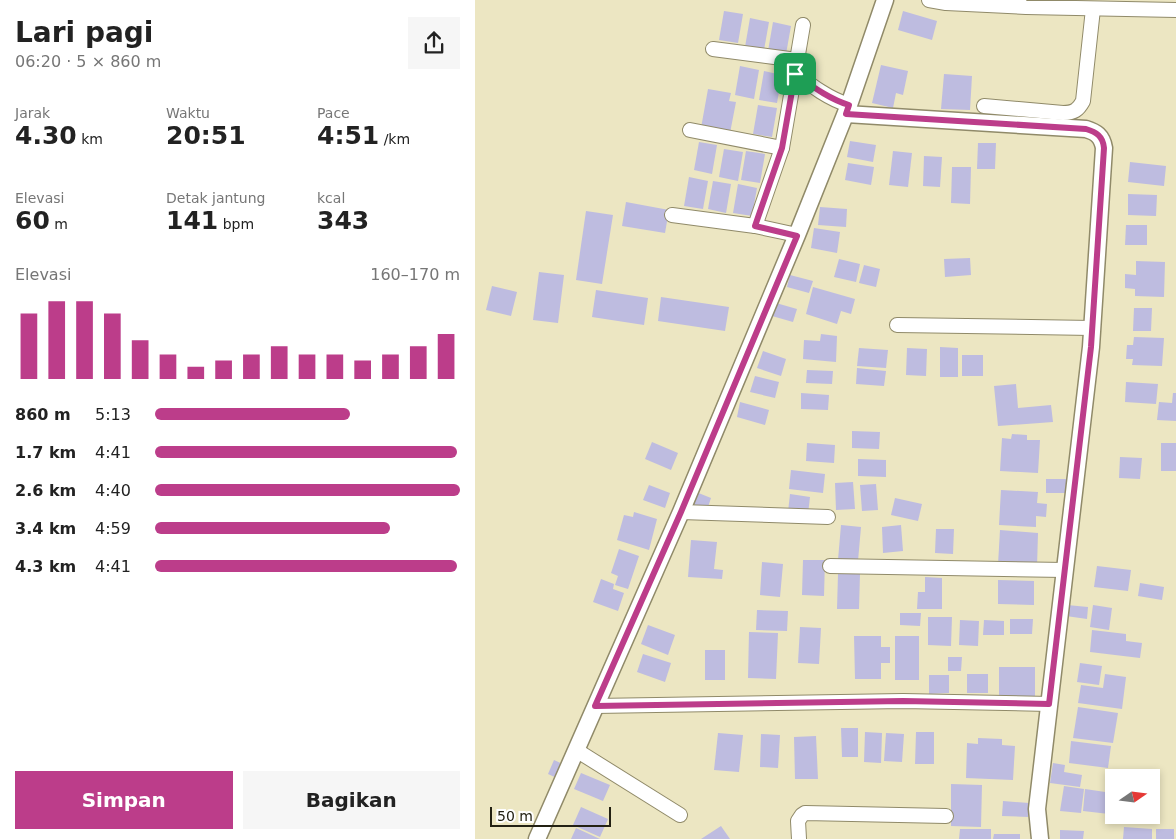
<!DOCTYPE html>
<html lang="id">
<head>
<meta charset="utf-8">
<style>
  :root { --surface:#fff; --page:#f6f6f6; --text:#222; --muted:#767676; --accent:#bc3d8a }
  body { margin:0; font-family:"DejaVu Sans",sans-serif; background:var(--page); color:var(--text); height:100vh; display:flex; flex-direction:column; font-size:19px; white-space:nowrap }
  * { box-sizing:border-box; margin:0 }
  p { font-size:16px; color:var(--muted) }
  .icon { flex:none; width:28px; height:28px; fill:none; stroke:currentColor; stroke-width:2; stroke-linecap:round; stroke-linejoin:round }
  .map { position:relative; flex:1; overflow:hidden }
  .panel { display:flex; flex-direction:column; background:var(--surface); width:475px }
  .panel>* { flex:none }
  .needle { width:32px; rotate:76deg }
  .tools { position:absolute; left:630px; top:769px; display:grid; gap:10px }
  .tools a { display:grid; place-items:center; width:55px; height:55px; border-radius:0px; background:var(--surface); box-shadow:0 2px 8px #0003; font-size:25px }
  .scale { position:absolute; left:15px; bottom:12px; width:121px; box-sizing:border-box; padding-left:5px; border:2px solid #232113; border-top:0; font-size:14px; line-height:18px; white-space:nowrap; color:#232113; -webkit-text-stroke:4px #fff; paint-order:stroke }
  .pin { position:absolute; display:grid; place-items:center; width:42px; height:42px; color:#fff; margin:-21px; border-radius:10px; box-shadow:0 2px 8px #0006 }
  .round { display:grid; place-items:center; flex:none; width:52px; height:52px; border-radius:0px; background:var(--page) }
  .summary { display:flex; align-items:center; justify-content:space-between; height:85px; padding:0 15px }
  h1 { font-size:28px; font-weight:700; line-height:38px }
  .figures { display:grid; grid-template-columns:repeat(3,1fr); gap:8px; height:85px; padding:5px 15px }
  .figures div { display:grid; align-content:center }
  .figures b { font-size:25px; font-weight:700 }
  .figures small { font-size:14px; font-weight:400 }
  .figures p { font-size:14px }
  .chart { height:140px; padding:10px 15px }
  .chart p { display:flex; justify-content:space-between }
  .chart svg { width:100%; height:90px; margin-top:5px; stroke:var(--accent); stroke-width:6 }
  .cta { display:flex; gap:10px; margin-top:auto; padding:10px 15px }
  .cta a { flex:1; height:58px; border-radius:0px; background:var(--accent); color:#fff; font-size:20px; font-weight:700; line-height:58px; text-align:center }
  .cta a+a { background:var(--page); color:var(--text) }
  ul { padding:0 15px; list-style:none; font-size:16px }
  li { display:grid; grid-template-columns:80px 60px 1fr; align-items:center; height:38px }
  li i { height:12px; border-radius:6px; background:var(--accent) }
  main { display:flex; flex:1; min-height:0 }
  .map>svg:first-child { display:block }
  .building { fill:#bebce0 }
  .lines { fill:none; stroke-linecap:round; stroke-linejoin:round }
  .minor-casing { stroke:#908a69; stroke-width:16 }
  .tertiary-casing { stroke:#908a69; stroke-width:19 }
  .minor { stroke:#fff; stroke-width:14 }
  .tertiary { stroke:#fff; stroke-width:16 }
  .route-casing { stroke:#fff; stroke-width:10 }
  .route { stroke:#bc3d8a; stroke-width:6 }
</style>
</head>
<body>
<main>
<section class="panel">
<div class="summary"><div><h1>Lari pagi</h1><p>06:20 · 5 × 860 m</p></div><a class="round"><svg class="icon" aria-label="share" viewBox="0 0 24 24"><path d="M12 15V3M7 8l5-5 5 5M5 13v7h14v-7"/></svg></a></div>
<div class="figures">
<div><p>Jarak</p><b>4.30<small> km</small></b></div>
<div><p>Waktu</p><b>20:51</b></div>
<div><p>Pace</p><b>4:51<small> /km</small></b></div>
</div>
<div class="figures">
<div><p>Elevasi</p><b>60<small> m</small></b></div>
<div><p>Detak jantung</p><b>141<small> bpm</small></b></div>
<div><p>kcal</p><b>343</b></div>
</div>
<div class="chart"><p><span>Elevasi</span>160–170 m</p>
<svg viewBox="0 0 160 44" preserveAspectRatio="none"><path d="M5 44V12M15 44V6M25 44V6M35 44V12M45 44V25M55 44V32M65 44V38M75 44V35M85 44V32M95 44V28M105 44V32M115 44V32M125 44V35M135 44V32M145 44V28M155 44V22"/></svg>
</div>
<ul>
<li><b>860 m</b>5:13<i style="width:64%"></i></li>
<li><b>1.7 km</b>4:41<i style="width:99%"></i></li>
<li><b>2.6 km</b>4:40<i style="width:100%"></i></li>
<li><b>3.4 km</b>4:59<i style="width:77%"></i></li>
<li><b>4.3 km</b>4:41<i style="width:99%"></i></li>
</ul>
<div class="cta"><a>Simpan</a><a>Bagikan</a></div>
</section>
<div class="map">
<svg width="701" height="839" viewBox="0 0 701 839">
  <rect width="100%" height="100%" fill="#ece6c2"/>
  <g class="building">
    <polygon points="249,11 268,14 263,43 244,40"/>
    <polygon points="428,11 462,21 457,40 423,30"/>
    <polygon points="275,18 294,22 289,50 270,47"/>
    <polygon points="298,22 316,26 311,54 293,51"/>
    <polygon points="406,65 433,71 428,95 421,93 418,108 397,103"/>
    <polygon points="265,66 284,70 279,99 260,95"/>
    <polygon points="289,71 307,75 302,103 284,100"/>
    <polygon points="469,74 497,76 495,110 466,109"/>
    <polygon points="233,89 256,93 254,101 261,102 255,133 226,128"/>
    <polygon points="283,105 302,108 297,137 278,134"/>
    <polygon points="375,141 401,145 398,162 372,157"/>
    <polygon points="224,142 242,145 237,174 219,170"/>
    <polygon points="503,143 521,143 520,169 502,169"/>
    <polygon points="249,149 268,152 263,181 244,177"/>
    <polygon points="271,151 290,154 285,183 266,180"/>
    <polygon points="418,151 437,153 433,187 414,185"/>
    <polygon points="449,156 467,157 465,187 448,186"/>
    <polygon points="655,162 691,166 689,186 653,182"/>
    <polygon points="373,163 399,167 396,185 370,180"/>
    <polygon points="477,167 496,167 495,204 476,203"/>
    <polygon points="214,177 233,181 228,209 209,206"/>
    <polygon points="238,181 256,184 251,213 233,209"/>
    <polygon points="263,184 282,188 277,216 258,213"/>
    <polygon points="653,194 682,195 681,216 653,215"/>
    <polygon points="151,202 194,210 190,233 147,226"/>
    <polygon points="345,207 372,209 371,227 343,225"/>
    <polygon points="111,211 138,215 127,284 101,280"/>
    <polygon points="651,225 672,225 672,245 650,245"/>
    <polygon points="339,228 365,232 362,253 336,248"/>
    <polygon points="495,258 496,275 470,277 469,259"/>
    <polygon points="364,259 385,264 381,282 359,277"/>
    <polygon points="661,261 690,262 689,297 660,296 660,289 650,288 650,274 661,275"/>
    <polygon points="389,265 405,269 401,287 384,283"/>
    <polygon points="64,272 89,275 83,323 58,320"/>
    <polygon points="315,275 338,281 334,293 312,287"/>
    <polygon points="17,286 42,292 36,316 11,310"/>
    <polygon points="338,287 380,299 376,314 366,311 362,324 331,314"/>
    <polygon points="121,290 173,298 169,325 117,317"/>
    <polygon points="186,297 254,307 250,331 183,321"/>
    <polygon points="301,303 322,309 318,322 297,316"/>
    <polygon points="659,308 677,308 676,331 658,331"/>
    <polygon points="346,334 362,336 361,362 328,359 329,340 345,341"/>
    <polygon points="659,337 689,338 687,366 657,365 658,359 651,359 652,345 658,345"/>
    <polygon points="465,347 483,348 483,377 465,377"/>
    <polygon points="384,348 413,350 411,368 382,366"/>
    <polygon points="432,348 452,349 451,376 431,375"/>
    <polygon points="288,351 311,359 306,376 282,368"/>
    <rect x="487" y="355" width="21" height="21"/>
    <polygon points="382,368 411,371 409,386 381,384"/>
    <polygon points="332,370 358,371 357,384 331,383"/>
    <polygon points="280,376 304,382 300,398 275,392"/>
    <polygon points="651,382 683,384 681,404 650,402"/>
    <polygon points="541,384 543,408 576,405 578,422 523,426 519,386"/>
    <polygon points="326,393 354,395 353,410 326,409"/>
    <polygon points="698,393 701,393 701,421 682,420 684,402 697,403"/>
    <polygon points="265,402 294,410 290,425 262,417"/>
    <polygon points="377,431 405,432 404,449 377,448"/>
    <polygon points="537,434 552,435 552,440 565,440 563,473 525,471 527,438 536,439"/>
    <polygon points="177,442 203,453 196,470 170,459"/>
    <polygon points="332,443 360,445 359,463 331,461"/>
    <rect x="686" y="443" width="15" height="28"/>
    <polygon points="645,457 667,458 665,479 644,478"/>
    <polygon points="383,459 411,460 411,477 383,476"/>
    <polygon points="316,470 350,474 348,493 314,489"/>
    <rect x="571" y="479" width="20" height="14"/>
    <polygon points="378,482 380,509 361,510 360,483"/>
    <polygon points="401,484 403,510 387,511 385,485"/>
    <polygon points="174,485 195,493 190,508 168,500"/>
    <polygon points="526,490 563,492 562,503 572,504 571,517 561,516 561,527 524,525"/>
    <polygon points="221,492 236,498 232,510 217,504"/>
    <polygon points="315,494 335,497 333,514 313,512"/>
    <polygon points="420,498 447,504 443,521 416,515"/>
    <polygon points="159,512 182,519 174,550 142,540 149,515 158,517"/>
    <polygon points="366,525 386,527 383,561 363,560"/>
    <polygon points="426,525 428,551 408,553 407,527"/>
    <polygon points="461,529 479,529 478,554 460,553"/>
    <polygon points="525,530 563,533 562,567 523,565"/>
    <polygon points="216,540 242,542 239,569 248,570 247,579 213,577"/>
    <polygon points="144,549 164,556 153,589 140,585 143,576 136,573"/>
    <polygon points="328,560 350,560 349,596 327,595"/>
    <polygon points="287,562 308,564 305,597 285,595"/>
    <polygon points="622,566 656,570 653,591 619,587"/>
    <polygon points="363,574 385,574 384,609 362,609"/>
    <polygon points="450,577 467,578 467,609 442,609 443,592 450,592"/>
    <polygon points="126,579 139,584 138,589 149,593 143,611 118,602"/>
    <polygon points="523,580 559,581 559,605 523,604"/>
    <polygon points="665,583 689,587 687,600 663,596"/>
    <polygon points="592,605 613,607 612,619 591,616"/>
    <polygon points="618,605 637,608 634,630 615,627"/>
    <polygon points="282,610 313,611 312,631 281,630"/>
    <polygon points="425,613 446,613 445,626 425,625"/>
    <polygon points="453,617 477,617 476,646 453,645"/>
    <polygon points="535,619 558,619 557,634 535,634"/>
    <polygon points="485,620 504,621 503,646 484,645"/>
    <polygon points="509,620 529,621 529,635 508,635"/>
    <polygon points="173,625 200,635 193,655 166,644"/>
    <polygon points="325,627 346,628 344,664 323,663"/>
    <polygon points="617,630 651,634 651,641 667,643 665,658 615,652"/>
    <polygon points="274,632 303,633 301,679 273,678"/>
    <polygon points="379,636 406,636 406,647 415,647 415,663 406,663 406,679 380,679"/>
    <rect x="420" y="636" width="24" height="44"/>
    <rect x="230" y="650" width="20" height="30"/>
    <polygon points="168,654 196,663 190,682 162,672"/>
    <polygon points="473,657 487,657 486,671 473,671"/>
    <polygon points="605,663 627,666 624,685 602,682"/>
    <rect x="524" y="667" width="36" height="29"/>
    <rect x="492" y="674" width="21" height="19"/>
    <polygon points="630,674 651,677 647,709 603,703 606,685 628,688"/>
    <polygon points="454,675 474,675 474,693 454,694"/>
    <polygon points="603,707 643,713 638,743 598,738"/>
    <polygon points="366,728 383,728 383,757 367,757"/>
    <polygon points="390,732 407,733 406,763 389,762"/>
    <polygon points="441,732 459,732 459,764 440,764"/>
    <polygon points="243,733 268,735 264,772 239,770"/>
    <polygon points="411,733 429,734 427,762 409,761"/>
    <polygon points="286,734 305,735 303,768 285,767"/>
    <polygon points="341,736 343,779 320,779 319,737"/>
    <polygon points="503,738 527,739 527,745 540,746 538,780 491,778 492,743 503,744"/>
    <polygon points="596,741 636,746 633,768 594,763"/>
    <polygon points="79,760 92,766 86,780 73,774"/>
    <polygon points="578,763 590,765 589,772 607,775 605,787 575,783"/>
    <polygon points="106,773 135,785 128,801 99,789"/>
    <polygon points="476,784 507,785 506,827 476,826"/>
    <polygon points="589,786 609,789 606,813 585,811"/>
    <polygon points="610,789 637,793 634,814 608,811"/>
    <polygon points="528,801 554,803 553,817 527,816"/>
    <polygon points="106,807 133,819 125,837 98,825"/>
    <polygon points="246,826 255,839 226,839"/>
    <polygon points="649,827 677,829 677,839 648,839"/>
    <polygon points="101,828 125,839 96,839"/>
    <polygon points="485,829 516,829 516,839 484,839"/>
    <rect x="681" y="829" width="18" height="10"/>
    <polygon points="585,830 609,831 608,839 585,839"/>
    <polygon points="519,834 545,834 545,839 518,839"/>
  </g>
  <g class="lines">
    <g class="minor-casing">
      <g id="minor">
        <polyline points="454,0 471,3 551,7 701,10"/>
        <polyline points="238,49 322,60"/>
        <path d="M320,73C337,86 354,99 374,105"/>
        <path d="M509,106L588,113C599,113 603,110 608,101L618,9"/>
        <polyline points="215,130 307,148"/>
        <polyline points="197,215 280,226 322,235"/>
        <polyline points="280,226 307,148 328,25"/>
        <polyline points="422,325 617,328"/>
        <polyline points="206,512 353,517"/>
        <polyline points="355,566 590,570"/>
        <polyline points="120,706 428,701 574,704"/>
        <polyline points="101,750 205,815"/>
        <polyline points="324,839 323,821 327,815 330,813 471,816"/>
      </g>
    </g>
    <g class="tertiary-casing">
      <g id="tertiary">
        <path d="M371,114L611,129C621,132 627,136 629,148L616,347L562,809L565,839"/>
        <polyline points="62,839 206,512 322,235 374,105 410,0"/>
      </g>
    </g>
    <use href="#minor" class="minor"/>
    <use href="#tertiary" class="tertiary"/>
  </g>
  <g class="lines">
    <g class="route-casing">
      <path id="route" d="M320,74C337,86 354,99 374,105L371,114L611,129C621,132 628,136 629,148L616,347L574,704L428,701L120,706L206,512L322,236L280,226L307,148Z"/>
    </g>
    <use href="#route" class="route"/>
  </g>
</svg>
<div class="tools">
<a><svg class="needle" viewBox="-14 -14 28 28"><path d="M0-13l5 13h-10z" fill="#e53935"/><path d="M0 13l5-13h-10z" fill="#767676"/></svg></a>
</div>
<div class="scale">50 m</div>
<div class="pin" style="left:320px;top:74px;background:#1e9e55"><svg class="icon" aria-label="arrive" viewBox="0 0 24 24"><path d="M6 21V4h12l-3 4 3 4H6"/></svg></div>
</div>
</main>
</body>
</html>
